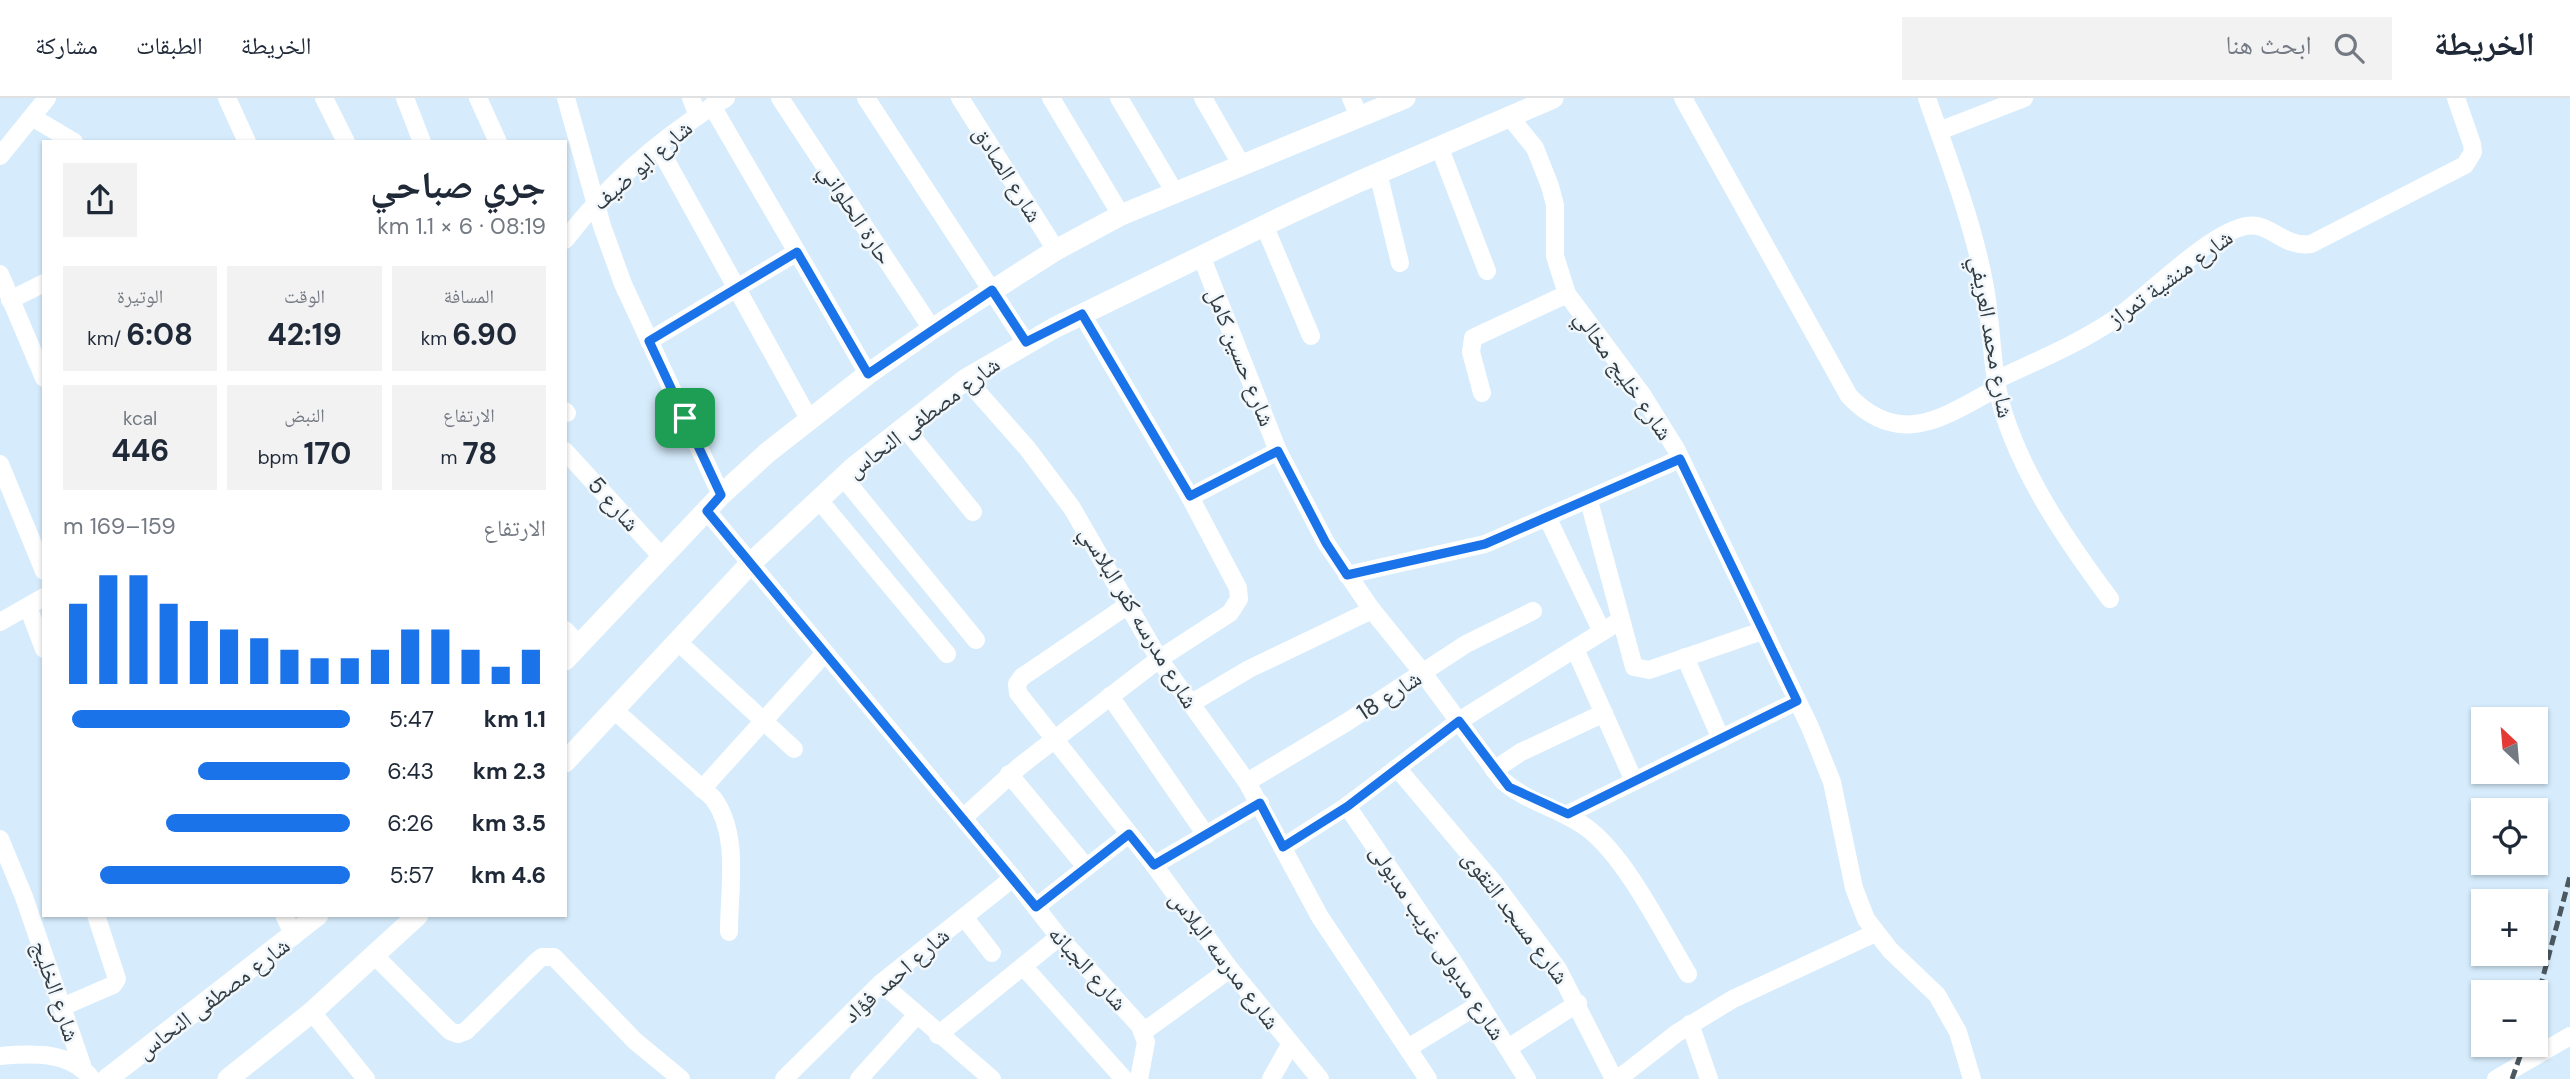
<!DOCTYPE html>
<html lang="ar">
<head>
<meta charset="utf-8">
<style>
  :root { --surface:#fff; --page:#f2f2f3; --text:#1f2937; --muted:#747a83; --line:#e0e1e3; --accent:#1a73e8 }
  body { margin:0; font-family:"DM Sans","Noto Naskh Arabic",sans-serif; background:var(--page); color:var(--text); direction:rtl; height:100vh; display:flex; flex-direction:column; font-size:26px; white-space:nowrap }
  * { box-sizing:border-box; margin:0 }
  p { font-size:23px; color:var(--muted) }
  .icon { flex:none; width:38px; height:38px; fill:none; stroke:currentColor; stroke-width:2; stroke-linecap:round; stroke-linejoin:round }
  .map { position:relative; flex:1; overflow:hidden; direction:ltr }
  .side { position:absolute; left:42px; top:42px; width:525px; height:777px; display:flex; flex-direction:column; background:var(--surface); border-radius:0px; box-shadow:0 2px 5px #0004; direction:rtl }
  .side>* { flex:none }
  .needle { width:46px; rotate:334deg }
  .fabs { position:absolute; left:2471px; top:609px; display:grid; gap:14px }
  .fabs a { display:grid; place-items:center; width:77px; height:77px; border-radius:0px; background:var(--surface); box-shadow:0 2px 5px #0004; font-size:35px }
  .pin { position:absolute; display:grid; place-items:center; width:60px; height:60px; color:#fff; margin:-30px; border-radius:14px; box-shadow:0 4px 10px #0006 }
  .round { display:grid; place-items:center; flex:none; width:74px; height:74px; border-radius:0px; background:var(--page) }
  .summary { display:flex; align-items:center; justify-content:space-between; height:119px; padding:0 21px }
  h1 { font-size:38px; font-weight:700; line-height:52px }
  .metrics { display:grid; grid-template-columns:repeat(3,1fr); gap:10px; height:119px; padding:7px 21px }
  .metrics div { display:grid; align-content:center; border-radius:0px; background:var(--page); text-align:center }
  .metrics b { font-size:30px; font-weight:700 }
  .metrics small { font-size:19px; font-weight:400 }
  .metrics p { font-size:19px }
  .chart { height:196px; padding:14px 21px }
  .chart p { display:flex; justify-content:space-between }
  .chart svg { width:100%; height:126px; margin-top:7px; stroke:var(--accent); stroke-width:6 }
  ul { padding:0 21px; list-style:none; font-size:23px }
  li { display:grid; grid-template-columns:112px 84px 1fr; align-items:center; height:52px }
  li i { height:18px; border-radius:9px; background:var(--accent) }
  header { display:flex; align-items:center; gap:42px; box-sizing:border-box; height:98px; padding:0 35px; background:var(--surface); border-bottom:2px solid var(--line) }
  header strong { font-size:33px }
  nav { display:flex; gap:38px; margin-inline-start:auto; font-size:24px }
  .search { width:490px; height:63px; background:var(--page); display:flex; align-items:center; gap:18px; box-sizing:border-box; padding:0 24px; border-radius:0px; color:var(--muted); font-size:26px }
  .map>svg:first-child { display:block }
  .lines { fill:none; stroke-linecap:round; stroke-linejoin:round }
  .minor { stroke:#fff; stroke-width:18 }
  .tertiary { stroke:#fff; stroke-width:21 }
  .rail { stroke:#4b5861; stroke-width:5; stroke-dasharray:10 5; stroke-linecap:butt }
  .route-casing { stroke:#fff; stroke-width:14 }
  .route { stroke:#1a73e8; stroke-width:9 }
  .labels { text-anchor:middle; dominant-baseline:central; stroke-width:5; stroke-linejoin:round; paint-order:stroke }
  .street-label { font-size:23px; fill:#313c43; stroke:#f1f7fb }
</style>
</head>
<body>
<header>
<strong>الخريطة</strong>
<div class="search"><svg class="icon" aria-label="search" viewBox="0 0 24 24"><circle cx="10" cy="10" r="6"/><path d="M15 15l6 6"/></svg>ابحث هنا</div>
<nav><a>الخريطة</a><a>الطبقات</a><a>مشاركة</a></nav>
</header>
<div class="map">
<svg width="2570" height="981" viewBox="0 0 2570 981">
  <rect width="100%" height="100%" fill="#d6ecfc"/>
  <g class="lines">
    <g class="minor">
      <polyline points="227,0 247,44"/>
      <polyline points="324,0 346,44"/>
      <polyline points="405,0 422,44"/>
      <polyline points="478,0 498,44"/>
      <polyline points="566,0 602,128 623,186 721,397"/>
      <polyline points="691,0 698,18"/>
      <polyline points="780,0 932,231"/>
      <polyline points="866,0 1026,245"/>
      <polyline points="960,0 1056,152"/>
      <polyline points="1051,0 1121,117"/>
      <polyline points="1119,0 1174,93"/>
      <polyline points="1203,0 1241,66"/>
      <polyline points="1351,0 1359,18"/>
      <path d="M1683,0L1849,298C1900,351 1944,319 1997,290"/>
      <path d="M1927,0C1948,61 1972,121 1984,184C1993,228 1990,273 2004,316C2025,382 2069,446 2110,501"/>
      <polyline points="712,8 868,276"/>
      <polyline points="1509,18 1535,50 1550,88 1555,107 1555,158 1567,196 1643,298 1676,351 1810,629 1832,684 1854,790 1866,821 1890,852 1937,897 1958,934 1972,981"/>
      <polyline points="32,19 74,44"/>
      <polyline points="1939,33 2024,0"/>
      <polyline points="658,48 809,321"/>
      <polyline points="1439,48 1487,173"/>
      <polyline points="0,58 47,0"/>
      <polyline points="1378,75 1400,165"/>
      <polyline points="1265,129 1311,238"/>
      <path d="M565,142C609,85 664,37 726,0"/>
      <path d="M1202,160L1278,353L1326,445L1372,512L1423,575L1502,682C1526,704 1560,710 1587,730C1626,759 1662,833 1688,876"/>
      <polyline points="0,176 44,280"/>
      <polyline points="10,202 44,185"/>
      <polyline points="649,243 797,154"/>
      <polyline points="966,281 1027,350 1072,410 1159,561 1247,684 1320,819 1428,981"/>
      <path d="M1996,282C2036,263 2078,246 2115,221C2150,197 2207,136 2246,128C2270,123 2282,150 2311,146L2465,67L2473,54L2472,46L2456,0"/>
      <polyline points="1482,295 1471,254 1473,240 1567,196"/>
      <polyline points="565,313 567,315"/>
      <polyline points="904,329 973,414"/>
      <polyline points="565,353 662,459"/>
      <polyline points="0,366 44,473"/>
      <polyline points="843,379 976,542"/>
      <polyline points="1190,399 1278,353"/>
      <polyline points="819,402 947,556"/>
      <polyline points="1589,403 1634,569 1649,572 1762,533"/>
      <polyline points="707,413 1013,780 1059,839 1140,928 1146,944 1139,981"/>
      <polyline points="1548,421 1602,534"/>
      <polyline points="1347,477 1485,446 1680,361"/>
      <polyline points="1128,507 1022,579 1017,586 1018,595 1154,767 1230,871 1320,981"/>
      <polyline points="28,509 44,551"/>
      <polyline points="0,524 44,499"/>
      <polyline points="565,532 579,547"/>
      <polyline points="678,544 794,651"/>
      <polyline points="1575,551 1634,683"/>
      <polyline points="1685,559 1721,641"/>
      <polyline points="1110,598 1206,737"/>
      <polyline points="1190,606 1249,571 1372,512"/>
      <path d="M614,612L713,700C740,736 729,790 729,834"/>
      <polyline points="1397,670 1494,785 1558,871 1614,981"/>
      <polyline points="1494,672 1521,654 1604,615"/>
      <polyline points="1009,676 1086,769"/>
      <polyline points="1247,684 1347,624 1466,546 1533,513"/>
      <polyline points="702,691 825,555"/>
      <polyline points="1347,708 1454,865 1527,981"/>
      <polyline points="1568,716 1797,603"/>
      <polyline points="963,720 1020,668 1159,561 1230,515 1239,501 1238,490 1190,399 1082,216"/>
      <polyline points="0,741 24,799 82,967"/>
      <polyline points="1283,749 1347,708 1459,623 1621,522"/>
      <polyline points="1154,767 1260,705"/>
      <polyline points="1036,809 1129,736"/>
      <polyline points="284,817 294,838"/>
      <polyline points="964,819 992,855"/>
      <polyline points="375,858 450,933 458,936 466,933 537,863 542,859 554,859 635,943 681,981"/>
      <polyline points="1023,868 1124,981"/>
      <polyline points="881,885 992,981"/>
      <polyline points="62,909 113,887 117,881 96,817"/>
      <polyline points="312,914 366,981"/>
      <polyline points="1690,926 1709,981"/>
      <polyline points="1143,934 1230,871"/>
      <polyline points="938,937 1059,839"/>
      <polyline points="1408,950 1480,906"/>
      <polyline points="1508,950 1578,905"/>
      <path d="M0,958C33,955 70,953 92,981"/>
      <polyline points="784,981 881,885 1013,780"/>
      <polyline points="859,981 916,918"/>
      <polyline points="1271,981 1290,947"/>
      <polyline points="1618,981 1677,935 1733,901 1875,835"/>
      <polyline points="2496,981 2570,938"/>
    </g>
    <g class="tertiary">
      <polyline points="565,562 721,397 767,355 868,276 932,231 1056,152 1121,117 1405,0"/>
      <polyline points="565,664 750,466 854,369 966,281 1054,230 1282,119 1358,84 1553,0"/>
      <polyline points="107,981 318,817"/>
      <polyline points="228,981 312,914 418,817"/>
    </g>
    <g class="rail">
      <polyline points="2536,905 2570,778"/>
      <polyline points="2512,981 2524,947"/>
    </g>
  </g>
  <g class="lines">
    <g class="route-casing">
      <polygon id="route" points="797,154 868,276 992,192 1026,244 1082,216 1190,398 1278,353 1326,445 1347,477 1485,446 1680,361 1797,603 1568,716 1509,689 1459,623 1348,708 1283,749 1260,705 1154,767 1129,736 1036,809 707,413 721,397 649,243"/>
    </g>
    <use href="#route" class="route"/>
  </g>
  <g class="labels">
    <g class="street-label">
      <text transform="translate(642 67) rotate(-41)">شارع ابو ضيف</text>
      <text transform="translate(1008 76) rotate(58)">شارع الصادق</text>
      <text transform="translate(856 116) rotate(57)">حارة الحلواني</text>
      <text transform="translate(2170 180) rotate(-36)">شارع منشية تمراز</text>
      <text transform="translate(1992 239) rotate(80)">شارع محمد العريفي</text>
      <text transform="translate(1241 259) rotate(68)">شارع حسين كامل</text>
      <text transform="translate(1624 277) rotate(55)">شارع خليج مخالي</text>
      <text transform="translate(923 319) rotate(-37)">شارع مصطفى النحاس</text>
      <text transform="translate(614 406) rotate(48)">شارع 5</text>
      <text transform="translate(1139 519) rotate(59)">شارع مدرسه كفر البلاسي</text>
      <text transform="translate(1389 597) rotate(-33)">شارع 18</text>
      <text transform="translate(1516 819) rotate(53)">شارع مسجد التقوى</text>
      <text transform="translate(1438 844) rotate(57)">شارع مدبولى غريب مدبولى</text>
      <text transform="translate(1225 862) rotate(53)">شارع مدرسه البلاس</text>
      <text transform="translate(1088 870) rotate(48)">شارع الجبانه</text>
      <text transform="translate(896 877) rotate(-41)">شارع احمد فؤاد</text>
      <text transform="translate(56 893) rotate(71)">شارع الخليج</text>
      <text transform="translate(213 900) rotate(-37)">شارع مصطفى النحاس</text>
    </g>
  </g>
</svg>
<div class="fabs">
<a><svg class="needle" viewBox="-14 -14 28 28"><path d="M0-13l5 13h-10z" fill="#e53935"/><path d="M0 13l5-13h-10z" fill="#747a83"/></svg></a>
<a><svg class="icon" aria-label="locate" viewBox="0 0 24 24"><circle cx="12" cy="12" r="6"/><path d="M12 2v4M12 18v4M2 12h4M18 12h4"/></svg></a>
<a>+</a>
<a>−</a>
</div>
<div class="pin" style="left:685px;top:320px;background:#1e9e55"><svg class="icon" aria-label="arrive" viewBox="0 0 24 24"><path d="M6 21V4h12l-3 4 3 4H6"/></svg></div>
<section class="side">
<div class="summary"><div><h1>جري صباحي</h1><p>08:19 · 6 × 1.1 km</p></div><a class="round"><svg class="icon" aria-label="share" viewBox="0 0 24 24"><path d="M12 15V3M7 8l5-5 5 5M5 13v7h14v-7"/></svg></a></div>
<div class="metrics">
<div><p>المسافة</p><b>6.90<small> km</small></b></div>
<div><p>الوقت</p><b>42:19</b></div>
<div><p>الوتيرة</p><b>6:08<small> /km</small></b></div>
</div>
<div class="metrics">
<div><p>الارتفاع</p><b>78<small> m</small></b></div>
<div><p>النبض</p><b>170<small> bpm</small></b></div>
<div><p>kcal</p><b>446</b></div>
</div>
<div class="chart"><p><span>الارتفاع</span>159–169 m</p>
<svg viewBox="0 0 160 44" preserveAspectRatio="none"><path d="M5 44V16M15 44V6M25 44V6M35 44V16M45 44V22M55 44V25M65 44V28M75 44V32M85 44V35M95 44V35M105 44V32M115 44V25M125 44V25M135 44V32M145 44V38M155 44V32"/></svg>
</div>
<ul>
<li><b>1.1 km</b>5:47<i style="width:97%"></i></li>
<li><b>2.3 km</b>6:43<i style="width:53%"></i></li>
<li><b>3.5 km</b>6:26<i style="width:64%"></i></li>
<li><b>4.6 km</b>5:57<i style="width:87%"></i></li>
</ul>
</section>
</div>
</body>
</html>
